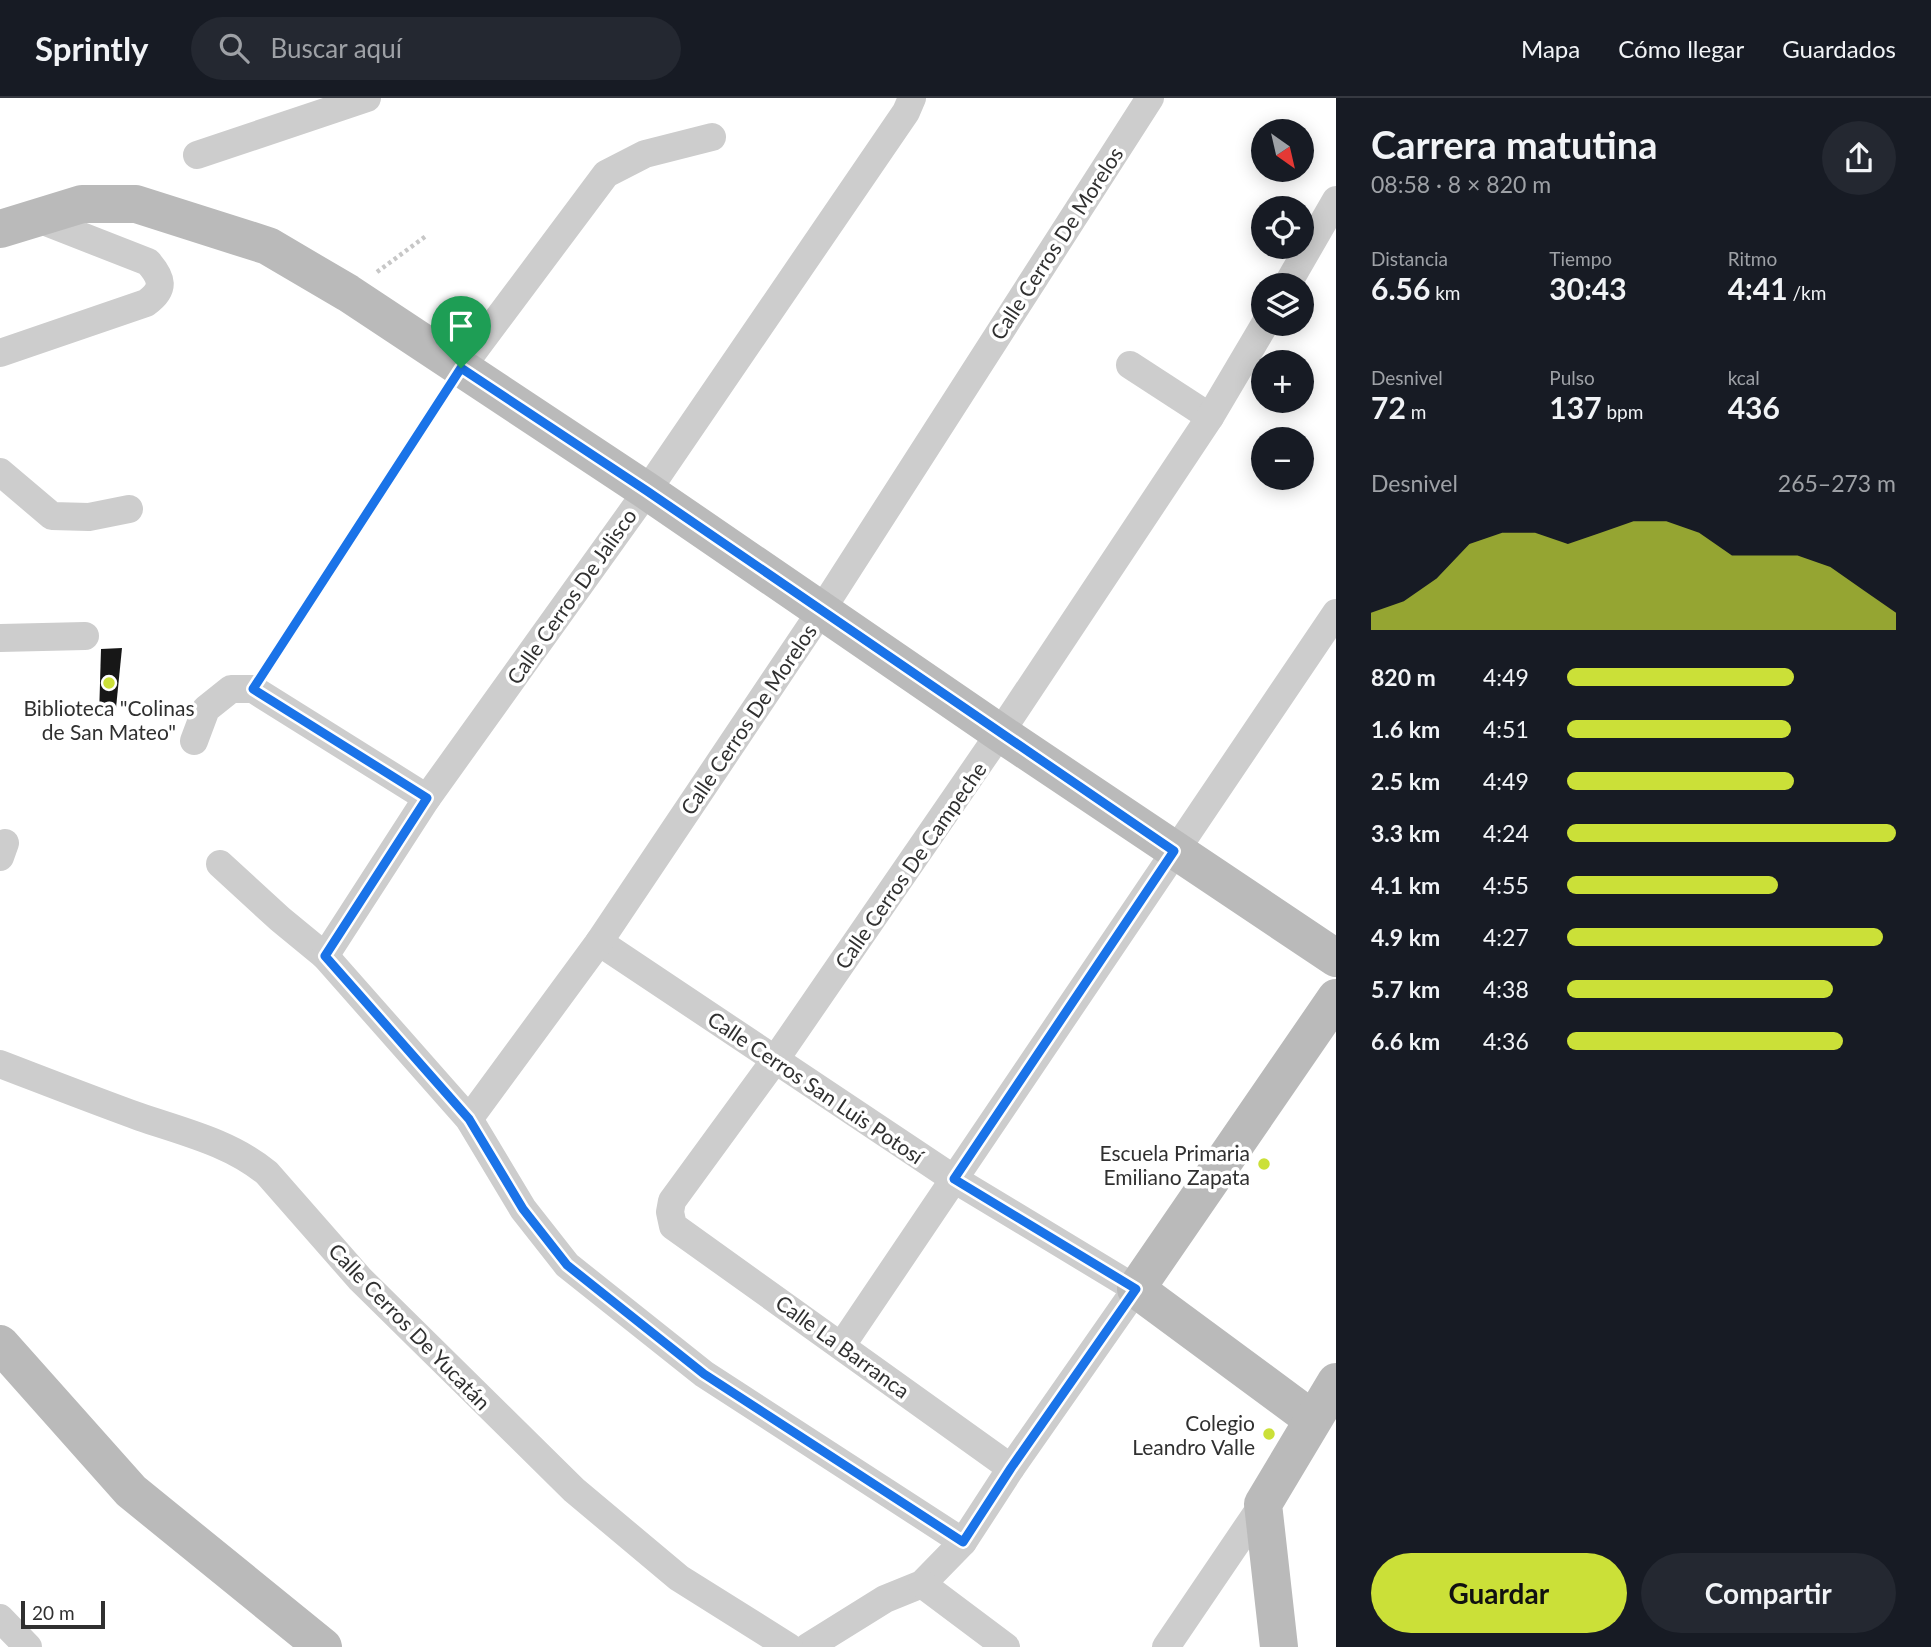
<!DOCTYPE html>
<html lang="es">
<head>
<meta charset="utf-8">
<style>
  :root { --surface:#171b24; --page:#242831; --text:#f1f3f6; --muted:#9ea1a6; --line:#363941; --accent:#cbe038 }
  body { margin:0; font-family:Lato,sans-serif; background:var(--page); color:var(--text); height:100vh; display:flex; flex-direction:column; font-size:26px; white-space:nowrap }
  * { box-sizing:border-box; margin:0 }
  p { font-size:23px; color:var(--muted) }
  .icon { flex:none; width:38px; height:38px; fill:none; stroke:currentColor; stroke-width:2; stroke-linecap:round; stroke-linejoin:round }
  .map { position:relative; flex:1; overflow:hidden }
  .panel { display:flex; flex-direction:column; background:var(--surface); width:595px }
  .panel>* { flex:none }
  .needle { width:46px; rotate:146deg }
  .tools { position:absolute; left:1251px; top:21px; display:grid; gap:14px }
  .tools a { display:grid; place-items:center; width:63px; height:63px; border-radius:50%; background:var(--surface); box-shadow:0 4px 18px #0003; font-size:35px }
  .scale { position:absolute; left:21px; bottom:18px; width:84px; box-sizing:border-box; padding-left:7px; border:4px solid #303030; border-top:0; font-size:19px; line-height:24px; white-space:nowrap; color:#303030; -webkit-text-stroke:5px #fff; paint-order:stroke }
  .pin { position:absolute; display:grid; place-items:center; width:60px; height:60px; color:#fff; margin:-72px -30px; border-radius:50% 50% 50% 0; rotate:-45deg; box-shadow:0 0 7px #0007 }
  .pin .icon { rotate:45deg }
  .round { display:grid; place-items:center; flex:none; width:74px; height:74px; border-radius:37px; background:var(--page) }
  .headline { display:flex; align-items:center; justify-content:space-between; height:119px; padding:0 35px }
  h1 { font-size:38px; font-weight:700; line-height:52px }
  .stats { display:grid; grid-template-columns:repeat(3,1fr); gap:10px; height:119px; padding:7px 35px }
  .stats div { display:grid; align-content:center }
  .stats b { font-size:30px; font-weight:700 }
  .stats small { font-size:19px; font-weight:400 }
  .stats p { font-size:19px }
  .chart { height:196px; padding:14px 35px }
  .chart p { display:flex; justify-content:space-between }
  .chart svg { width:100%; height:126px; margin-top:7px; fill:var(--accent); opacity:.7 }
  .action { display:flex; gap:14px; margin-top:auto; padding:14px 35px }
  .action a { flex:1; height:80px; border-radius:42px; background:var(--accent); color:#111; font-size:28px; font-weight:700; line-height:80px; text-align:center }
  .action a+a { background:var(--page); color:var(--text) }
  ul { padding:0 35px; list-style:none; font-size:23px }
  li { display:grid; grid-template-columns:112px 84px 1fr; align-items:center; height:52px }
  li i { height:18px; border-radius:9px; background:var(--accent) }
  header { display:flex; align-items:center; gap:42px; box-sizing:border-box; height:98px; padding:0 35px; background:var(--surface); border-bottom:2px solid var(--line) }
  header strong { font-size:33px }
  nav { display:flex; gap:38px; margin-inline-start:auto; font-size:24px }
  .search { width:490px; height:63px; background:var(--page); display:flex; align-items:center; gap:18px; box-sizing:border-box; padding:0 24px; border-radius:38px; color:var(--muted); font-size:26px }
  main { display:flex; flex:1; min-height:0 }
  .map>svg:first-child { display:block }
  .building { fill:#171717 }
  .lines { fill:none; stroke-linecap:round; stroke-linejoin:round }
  .path { stroke:#c7c7c7; stroke-width:4.5; stroke-dasharray:3.5 3.5; stroke-linecap:butt }
  .street { stroke:#cdcdcd; stroke-width:28 }
  .secondary { stroke:#bababa; stroke-width:38 }
  .route-casing { stroke:#fff; stroke-width:14 }
  .route { stroke:#1a73e8; stroke-width:9 }
  .poi-dot { fill:#cbe038; stroke:#fff; stroke-width:2.5 }
  .labels { text-anchor:middle; dominant-baseline:central; stroke-width:7; stroke-linejoin:round; paint-order:stroke }
  .street-label { font-size:21px; fill:#303030; stroke:#fff }
  .poi-label { font-size:21px; fill:#303030; stroke:#fff; text-anchor:end }
</style>
</head>
<body>
<header>
<strong>Sprintly</strong>
<div class="search"><svg class="icon" aria-label="search" viewBox="0 0 24 24"><circle cx="10" cy="10" r="6"/><path d="M15 15l6 6"/></svg>Buscar aquí</div>
<nav><a>Mapa</a><a>Cómo llegar</a><a>Guardados</a></nav>
</header>
<main>
<div class="map">
<svg width="1336" height="1549" viewBox="0 0 1336 1549">
  <rect width="100%" height="100%" fill="#fff"/>
  <polygon class="building" points="122,550 115,620 99,619 101,551"/>
  <g class="lines">
    <g class="path">
      <polyline points="377,174 426,138"/>
      <polyline points="267,569 444,297"/>
    </g>
    <g class="street">
      <polyline points="197,57 367,0"/>
      <polyline points="1287,187 1336,102"/>
      <path d="M0,255L146,205C166,191 162,180 148,164L33,119"/>
      <polyline points="1130,267 1210,319"/>
      <polyline points="461,270 606,76 645,56 712,39"/>
      <polyline points="0,374 52,418 89,419 129,411"/>
      <polyline points="0,540 85,538"/>
      <polyline points="194,643 206,611 231,591 253,591 427,700"/>
      <polyline points="0,759 5,745"/>
      <polyline points="220,766 280,821 325,858 469,1021 523,1111 567,1167 704,1276 963,1444"/>
      <polyline points="599,844 954,1081 1136,1191 1011,1370 963,1444 922,1486 885,1501 808,1549"/>
      <polyline points="325,858 427,700 647,393 906,14 912,0"/>
      <path d="M0,966C47,984 93,1002 140,1019C184,1034 231,1045 267,1075L360,1181L574,1392L679,1480L789,1549"/>
      <polyline points="469,1021 599,844 821,513 1150,0"/>
      <polyline points="842,1247 1336,515"/>
      <polyline points="1011,1370 673,1128 670,1114 672,1103 775,962 1000,635 1210,319 1265,226"/>
      <polyline points="922,1486 1006,1549"/>
      <polyline points="0,1520 28,1549"/>
      <polyline points="1166,1549 1263,1406"/>
    </g>
    <g class="secondary">
      <polyline points="0,131 82,106 136,106 268,148 348,195 647,393 1000,635 1336,860"/>
      <polyline points="0,1246 131,1393 323,1549"/>
      <polyline points="1312,1321 1136,1191 1336,900"/>
      <polyline points="1279,1549 1263,1406 1336,1284"/>
    </g>
  </g>
  <g class="lines">
    <g class="route-casing">
      <polygon id="route" points="461,270 647,393 1174,753 954,1081 1136,1191 1011,1370 963,1444 704,1276 567,1167 523,1111 469,1021 325,858 427,700 253,591"/>
    </g>
    <use href="#route" class="route"/>
  </g>
  <g class="poi-dot">
    <circle cx="109" cy="585" r="7"/>
    <circle cx="1264" cy="1066" r="7"/>
    <circle cx="1269" cy="1336" r="7"/>
  </g>
  <g class="labels">
    <g class="street-label">
      <text transform="translate(1056 145) rotate(-57)">Calle Cerros De Morelos</text>
      <text transform="translate(571 498) rotate(-55)">Calle Cerros De Jalisco</text>
      <text transform="translate(748 621) rotate(-56)">Calle Cerros De Morelos</text>
      <text transform="translate(910 767) rotate(-55)">Calle Cerros De Campeche</text>
      <text transform="translate(816 989) rotate(34)">Calle Cerros San Luis Potosí</text>
      <text transform="translate(410 1228) rotate(46)">Calle Cerros De Yucatán</text>
      <text transform="translate(843 1248) rotate(36)">Calle La Barranca</text>
    </g>
    <g class="poi-label">
      <text x="109" y="609" text-anchor="middle">Biblioteca "Colinas<tspan x="109" dy="24">de San Mateo"</tspan></text>
      <text x="1250" y="1054">Escuela Primaria<tspan x="1250" dy="24">Emiliano Zapata</tspan></text>
      <text x="1255" y="1324">Colegio<tspan x="1255" dy="24">Leandro Valle</tspan></text>
    </g>
  </g>
</svg>
<div class="tools">
<a><svg class="needle" viewBox="-14 -14 28 28"><path d="M0-13l5 13h-10z" fill="#e53935"/><path d="M0 13l5-13h-10z" fill="#9ea1a6"/></svg></a>
<a><svg class="icon" aria-label="locate" viewBox="0 0 24 24"><circle cx="12" cy="12" r="6"/><path d="M12 2v4M12 18v4M2 12h4M18 12h4"/></svg></a>
<a><svg class="icon" aria-label="layers" viewBox="0 0 24 24"><path d="M12 4l9 5-9 5-9-5zM3 14l9 5 9-5"/></svg></a>
<a>+</a>
<a>−</a>
</div>
<div class="scale">20 m</div>
<div class="pin" style="left:461px;top:270px;background:#1e9e55"><svg class="icon" aria-label="arrive" viewBox="0 0 24 24"><path d="M6 21V4h12l-3 4 3 4H6"/></svg></div>
</div>
<section class="panel">
<div class="headline"><div><h1>Carrera matutina</h1><p>08:58 · 8 × 820 m</p></div><a class="round"><svg class="icon" aria-label="share" viewBox="0 0 24 24"><path d="M12 15V3M7 8l5-5 5 5M5 13v7h14v-7"/></svg></a></div>
<div class="stats">
<div><p>Distancia</p><b>6.56<small> km</small></b></div>
<div><p>Tiempo</p><b>30:43</b></div>
<div><p>Ritmo</p><b>4:41<small> /km</small></b></div>
</div>
<div class="stats">
<div><p>Desnivel</p><b>72<small> m</small></b></div>
<div><p>Pulso</p><b>137<small> bpm</small></b></div>
<div><p>kcal</p><b>436</b></div>
</div>
<div class="chart"><p><span>Desnivel</span>265–273 m</p>
<svg viewBox="0 0 160 44" preserveAspectRatio="none"><path d="M0 44V38L10 34L20 26L30 14L40 10L50 10L60 14L70 10L80 6L90 6L100 10L110 18L120 18L130 18L140 22L150 30L160 38V44z"/></svg>
</div>
<ul>
<li><b>820 m</b>4:49<i style="width:69%"></i></li>
<li><b>1.6 km</b>4:51<i style="width:68%"></i></li>
<li><b>2.5 km</b>4:49<i style="width:69%"></i></li>
<li><b>3.3 km</b>4:24<i style="width:100%"></i></li>
<li><b>4.1 km</b>4:55<i style="width:64%"></i></li>
<li><b>4.9 km</b>4:27<i style="width:96%"></i></li>
<li><b>5.7 km</b>4:38<i style="width:81%"></i></li>
<li><b>6.6 km</b>4:36<i style="width:84%"></i></li>
</ul>
<div class="action"><a>Guardar</a><a>Compartir</a></div>
</section>
</main>
</body>
</html>
